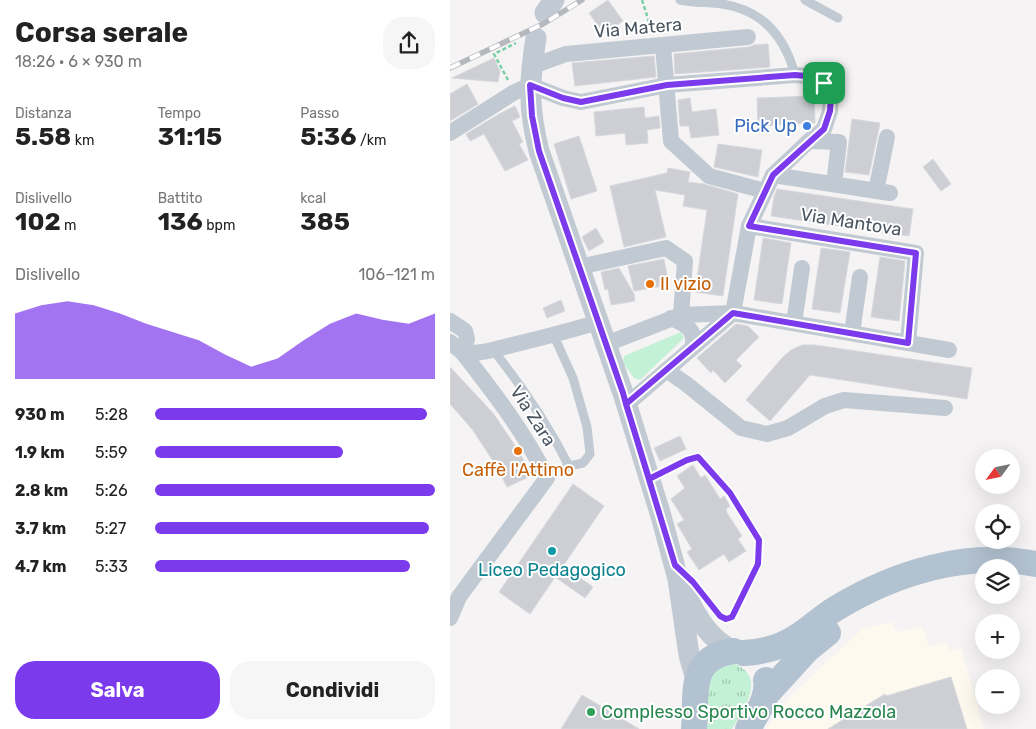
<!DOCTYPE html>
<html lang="it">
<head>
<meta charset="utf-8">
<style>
  :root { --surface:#fff; --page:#f6f6f6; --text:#222; --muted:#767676; --accent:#7c3aed }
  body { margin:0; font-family:Rubik,sans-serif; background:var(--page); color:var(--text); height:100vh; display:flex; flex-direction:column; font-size:19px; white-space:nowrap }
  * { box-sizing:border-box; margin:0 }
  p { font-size:16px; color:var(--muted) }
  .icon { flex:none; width:28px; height:28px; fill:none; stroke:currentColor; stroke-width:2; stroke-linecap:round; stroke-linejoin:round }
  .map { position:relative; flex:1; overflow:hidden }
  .drawer { display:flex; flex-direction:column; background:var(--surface); width:450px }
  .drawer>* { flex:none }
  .needle { width:32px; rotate:237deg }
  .buttons { position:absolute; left:525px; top:449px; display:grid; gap:10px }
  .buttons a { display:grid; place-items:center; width:45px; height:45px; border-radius:50%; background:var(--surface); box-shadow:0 5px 20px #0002; font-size:25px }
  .pin { position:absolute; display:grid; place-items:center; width:42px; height:42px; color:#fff; margin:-21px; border-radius:10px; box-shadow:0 2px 8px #0006 }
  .round { display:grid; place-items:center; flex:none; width:52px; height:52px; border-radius:20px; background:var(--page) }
  .headline { display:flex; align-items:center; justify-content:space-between; height:85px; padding:0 15px }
  h1 { font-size:28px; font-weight:700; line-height:38px }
  .figures { display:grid; grid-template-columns:repeat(3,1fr); gap:8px; height:85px; padding:5px 15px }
  .figures div { display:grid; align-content:center }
  .figures b { font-size:25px; font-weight:700 }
  .figures small { font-size:14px; font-weight:400 }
  .figures p { font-size:14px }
  .chart { height:140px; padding:10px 15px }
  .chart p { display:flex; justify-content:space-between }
  .chart svg { width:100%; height:90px; margin-top:5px; fill:var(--accent); opacity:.7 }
  .cta { display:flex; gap:10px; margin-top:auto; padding:10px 15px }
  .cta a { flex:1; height:58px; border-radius:20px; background:var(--accent); color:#fff; font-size:20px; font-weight:700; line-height:58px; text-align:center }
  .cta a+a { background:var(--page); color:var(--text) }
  ul { padding:0 15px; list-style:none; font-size:16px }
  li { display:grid; grid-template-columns:80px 60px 1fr; align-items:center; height:38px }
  li i { height:12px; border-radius:6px; background:var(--accent) }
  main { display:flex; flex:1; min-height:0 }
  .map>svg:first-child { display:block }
  .commercial { fill:#fdf9ef }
  .grass { fill:url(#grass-tufts) }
  .garden { fill:#c3f1d5 }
  .building { fill:#cdcfd5; stroke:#d7d9de }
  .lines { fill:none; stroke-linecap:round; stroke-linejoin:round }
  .path { stroke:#7ad0a6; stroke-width:2.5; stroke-dasharray:4 2.5; stroke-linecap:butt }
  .service { stroke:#c1cad2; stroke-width:9 }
  .minor { stroke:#c1cad2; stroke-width:16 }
  .tertiary { stroke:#c1cad2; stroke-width:21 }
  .primary { stroke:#b3c2d1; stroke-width:26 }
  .rail-casing { stroke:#b5b8bd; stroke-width:5.5 }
  .rail { stroke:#fff; stroke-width:4; stroke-dasharray:11; stroke-linecap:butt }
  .route-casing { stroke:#fff; stroke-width:10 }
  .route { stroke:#7c3aed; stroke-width:6 }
  .shop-dot { fill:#3f7fe0; stroke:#fff; stroke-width:2 }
  .food-dot { fill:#e8710a; stroke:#fff; stroke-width:2 }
  .culture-dot { fill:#0f9aa8; stroke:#fff; stroke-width:2 }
  .leisure-dot { fill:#2e9e5b; stroke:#fff; stroke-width:2 }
  .labels { text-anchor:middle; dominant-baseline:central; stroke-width:4; stroke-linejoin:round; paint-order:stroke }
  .street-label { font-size:18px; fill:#4a5661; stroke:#fff }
  .shop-label { font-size:18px; fill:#366cbe; stroke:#fff; text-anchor:end }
  .food-label { font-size:18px; fill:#c56008; stroke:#fff; text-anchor:start }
  .culture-label { font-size:18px; fill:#0d838f; stroke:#fff }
  .leisure-label { font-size:18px; fill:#27864d; stroke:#fff; text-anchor:start }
</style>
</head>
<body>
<main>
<section class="drawer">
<div class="headline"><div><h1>Corsa serale</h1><p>18:26 · 6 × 930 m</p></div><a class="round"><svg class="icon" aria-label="share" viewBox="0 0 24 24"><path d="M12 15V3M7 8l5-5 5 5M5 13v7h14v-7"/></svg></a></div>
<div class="figures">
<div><p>Distanza</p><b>5.58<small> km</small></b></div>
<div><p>Tempo</p><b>31:15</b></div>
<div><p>Passo</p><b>5:36<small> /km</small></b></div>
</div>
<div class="figures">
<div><p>Dislivello</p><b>102<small> m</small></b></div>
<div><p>Battito</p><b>136<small> bpm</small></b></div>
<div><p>kcal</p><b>385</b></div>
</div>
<div class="chart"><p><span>Dislivello</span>106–121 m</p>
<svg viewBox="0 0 160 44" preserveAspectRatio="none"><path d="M0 44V12L10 8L20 6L30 8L40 12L50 17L60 21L70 25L80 32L90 38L100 34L110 25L120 17L130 12L140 15L150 17L160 12V44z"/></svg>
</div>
<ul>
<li><b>930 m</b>5:28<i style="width:97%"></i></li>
<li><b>1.9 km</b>5:59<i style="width:67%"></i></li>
<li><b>2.8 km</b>5:26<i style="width:100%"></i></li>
<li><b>3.7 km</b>5:27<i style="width:98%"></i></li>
<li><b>4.7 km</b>5:33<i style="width:91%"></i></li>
</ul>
<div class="cta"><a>Salva</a><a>Condividi</a></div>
</section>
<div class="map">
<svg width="586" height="729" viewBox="0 0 586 729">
  <defs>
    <pattern id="grass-tufts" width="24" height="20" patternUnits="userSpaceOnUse" patternTransform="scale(1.25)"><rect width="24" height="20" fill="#c3f1d5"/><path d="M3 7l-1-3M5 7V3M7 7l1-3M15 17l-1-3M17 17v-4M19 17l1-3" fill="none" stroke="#a0c6b0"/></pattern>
  </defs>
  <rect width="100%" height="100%" fill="#f5f3f3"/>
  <polygon class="commercial" points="442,622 447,632 472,626 479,646 497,642 500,651 511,648 534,729 316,729 339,697 412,629"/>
  <path class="grass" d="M283,663C318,677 294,708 282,729H252L255,682L263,669Z"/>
  <polygon class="garden" points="231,332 234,338 190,380 184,378 173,363 174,356"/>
  <g class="building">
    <polygon points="158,0 173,21 154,34 139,13"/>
    <polygon points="318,44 320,67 225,74 224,54 299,47 304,45"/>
    <polygon points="204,56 206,77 125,86 122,63"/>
    <polygon points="44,58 50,71 48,82 2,78"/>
    <polygon points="17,84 28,104 0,121 0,94"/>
    <polygon points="364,96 365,123 308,126 307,98"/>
    <polygon points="240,98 242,112 266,109 269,135 241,138 239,126 230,126 228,100"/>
    <polygon points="65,106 70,117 62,121 73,142 69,144 78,160 55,171 34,134 20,141 16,134 51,113"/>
    <polygon points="194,107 195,118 209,116 210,128 197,130 198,143 176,145 175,133 146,136 144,112"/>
    <polygon points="402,119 430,123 419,175 395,172"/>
    <polygon points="129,136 147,191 121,199 104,144"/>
    <polygon points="268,144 312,150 308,177 264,167"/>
    <polygon points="483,159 501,184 491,191 473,167"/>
    <polygon points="218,168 240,172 238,182 254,184 288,194 273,296 245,292 257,210 233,206 235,195 205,190 216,237 174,247 160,186 217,173"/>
    <polygon points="327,189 463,209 459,236 321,216 324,197"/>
    <polygon points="146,228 154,242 139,251 132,237"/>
    <polygon points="313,238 341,243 332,304 304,300"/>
    <polygon points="371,248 400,252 390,313 362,309"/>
    <polygon points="430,257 455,261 449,321 421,317"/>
    <polygon points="214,259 219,285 184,291 178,266"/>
    <polygon points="169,268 184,294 185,301 161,305 158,289 155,290 151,272"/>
    <polygon points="111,300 115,311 97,318 93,308"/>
    <polygon points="286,324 298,326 309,337 286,360 292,366 275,383 263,370 261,373 247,358"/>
    <polygon points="352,345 365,345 522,368 517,399 360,375 320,421 296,400 332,358 341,350"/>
    <polygon points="0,367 43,413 70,453 81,476 57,487 47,467 22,429 0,404"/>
    <polygon points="230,436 236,449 210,461 204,448"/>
    <polygon points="243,465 251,478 255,475 270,499 274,496 280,506 276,509 277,513 292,536 288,539 296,551 279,562 274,554 249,570 237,552 242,549 227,524 234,520 221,499 235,488 227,476"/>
    <polygon points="123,484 154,506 113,566 143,587 135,598 105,577 80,614 49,592"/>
    <polygon points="501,677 517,729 378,729 435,694 436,696"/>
    <polygon points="132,695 189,729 111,729"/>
  </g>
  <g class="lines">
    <g class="path">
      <polyline points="192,0 200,25 211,24 212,30"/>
      <polyline points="58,80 44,54 66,43"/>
    </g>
    <g class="service">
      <path d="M230,0C243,3 258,2 272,4C313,10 335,37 345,75"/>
      <polyline points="355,0 388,18"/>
      <path d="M43,350C72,386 98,425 119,466"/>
      <polyline points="97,478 119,466 133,463 140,454 137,427 123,378 104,336"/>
      <polyline points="200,479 237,460 248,457 280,493 309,539 308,565 282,617 276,619 270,616 243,582 230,569"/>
    </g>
    <g class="minor">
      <polyline points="213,46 221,141 259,176 315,191"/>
      <polyline points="83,66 116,54 298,37"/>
      <polyline points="0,133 63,93 80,85 113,98 131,102 217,85 345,75 367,77 374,83 381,96 380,111 374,129 359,141"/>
      <polyline points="323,175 440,193"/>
      <polyline points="426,191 437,137"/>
      <polyline points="299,226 323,175 359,141 389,142 384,184"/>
      <polyline points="129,267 216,248 235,261 231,315"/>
      <path d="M221,318C237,325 247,330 242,348"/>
      <polyline points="0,321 15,331 17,339 13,353 0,342"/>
      <polyline points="344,323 352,268"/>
      <polyline points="402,333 410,277"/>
      <polyline points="156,344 231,315 283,313 499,350"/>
      <polyline points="216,370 235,383 291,428 317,434 338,428 375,406 394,400 495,408"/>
      <polyline points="176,405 283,313 299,226 466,253 458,343"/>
      <path d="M0,618L9,597L17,586L97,478C75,433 44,393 13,353C30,354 46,349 62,345C91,338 120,331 148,322"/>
    </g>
    <g class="tertiary">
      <polyline points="95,13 104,0"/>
      <path d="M86,38C79,81 78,108 89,151L173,393L211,516L228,579L239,655L246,680"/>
      <path d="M236,595C247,618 260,640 284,651"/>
    </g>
    <g class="primary">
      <path d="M294,653C313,652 332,647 348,636C361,628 372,617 385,609C444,573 517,550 586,564"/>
      <polyline points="315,696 357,650 378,633"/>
      <path d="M244,729C247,694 237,657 284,651"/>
      <path d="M298,729C306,714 319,698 316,680"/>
    </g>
    <g class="rail-casing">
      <polyline id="rail" points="0,68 93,24 132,0"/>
    </g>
    <use href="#rail" class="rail"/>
  </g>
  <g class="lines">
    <g class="route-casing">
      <polyline id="route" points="374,83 367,77 345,75 217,85 131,102 113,98 80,85 82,116 89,151 173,393 176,404 225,565 243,582 270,616 276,619 282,617 308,564 309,540 280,493 248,457 237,460 199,479 176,404 283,313 458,343 466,253 299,226 323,175 374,129 380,111 381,96 374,83"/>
    </g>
    <use href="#route" class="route"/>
  </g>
  <circle class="shop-dot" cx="357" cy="126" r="5"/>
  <g class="food-dot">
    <circle cx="200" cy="284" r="5"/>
    <circle cx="68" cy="451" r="5"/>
  </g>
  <circle class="culture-dot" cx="102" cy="551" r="5"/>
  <circle class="leisure-dot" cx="141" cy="712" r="5"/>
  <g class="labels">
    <g class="street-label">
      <text transform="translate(188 28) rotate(-5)">Via Matera</text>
      <text transform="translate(401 222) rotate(9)">Via Mantova</text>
      <text transform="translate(83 416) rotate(57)">Via Zara</text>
    </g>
    <g class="shop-label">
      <text x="347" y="126">Pick Up</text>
    </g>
    <g class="food-label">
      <text x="210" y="284">Il vizio</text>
      <text x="68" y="470" text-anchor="middle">Caffè l'Attimo</text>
    </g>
    <g class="culture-label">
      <text x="102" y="570">Liceo Pedagogico</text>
    </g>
    <g class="leisure-label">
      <text x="151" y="712">Complesso Sportivo Rocco Mazzola</text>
    </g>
  </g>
</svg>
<div class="buttons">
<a><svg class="needle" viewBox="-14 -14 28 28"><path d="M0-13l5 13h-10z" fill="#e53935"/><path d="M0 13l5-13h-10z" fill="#767676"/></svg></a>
<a><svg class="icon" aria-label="locate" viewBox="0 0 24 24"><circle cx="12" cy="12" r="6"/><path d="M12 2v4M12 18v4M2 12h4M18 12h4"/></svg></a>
<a><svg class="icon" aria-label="layers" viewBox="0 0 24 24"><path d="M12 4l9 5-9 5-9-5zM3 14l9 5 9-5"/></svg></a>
<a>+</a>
<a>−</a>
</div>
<div class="pin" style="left:374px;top:83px;background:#1e9e55"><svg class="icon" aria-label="arrive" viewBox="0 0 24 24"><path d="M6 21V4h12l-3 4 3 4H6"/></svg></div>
</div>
</main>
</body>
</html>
